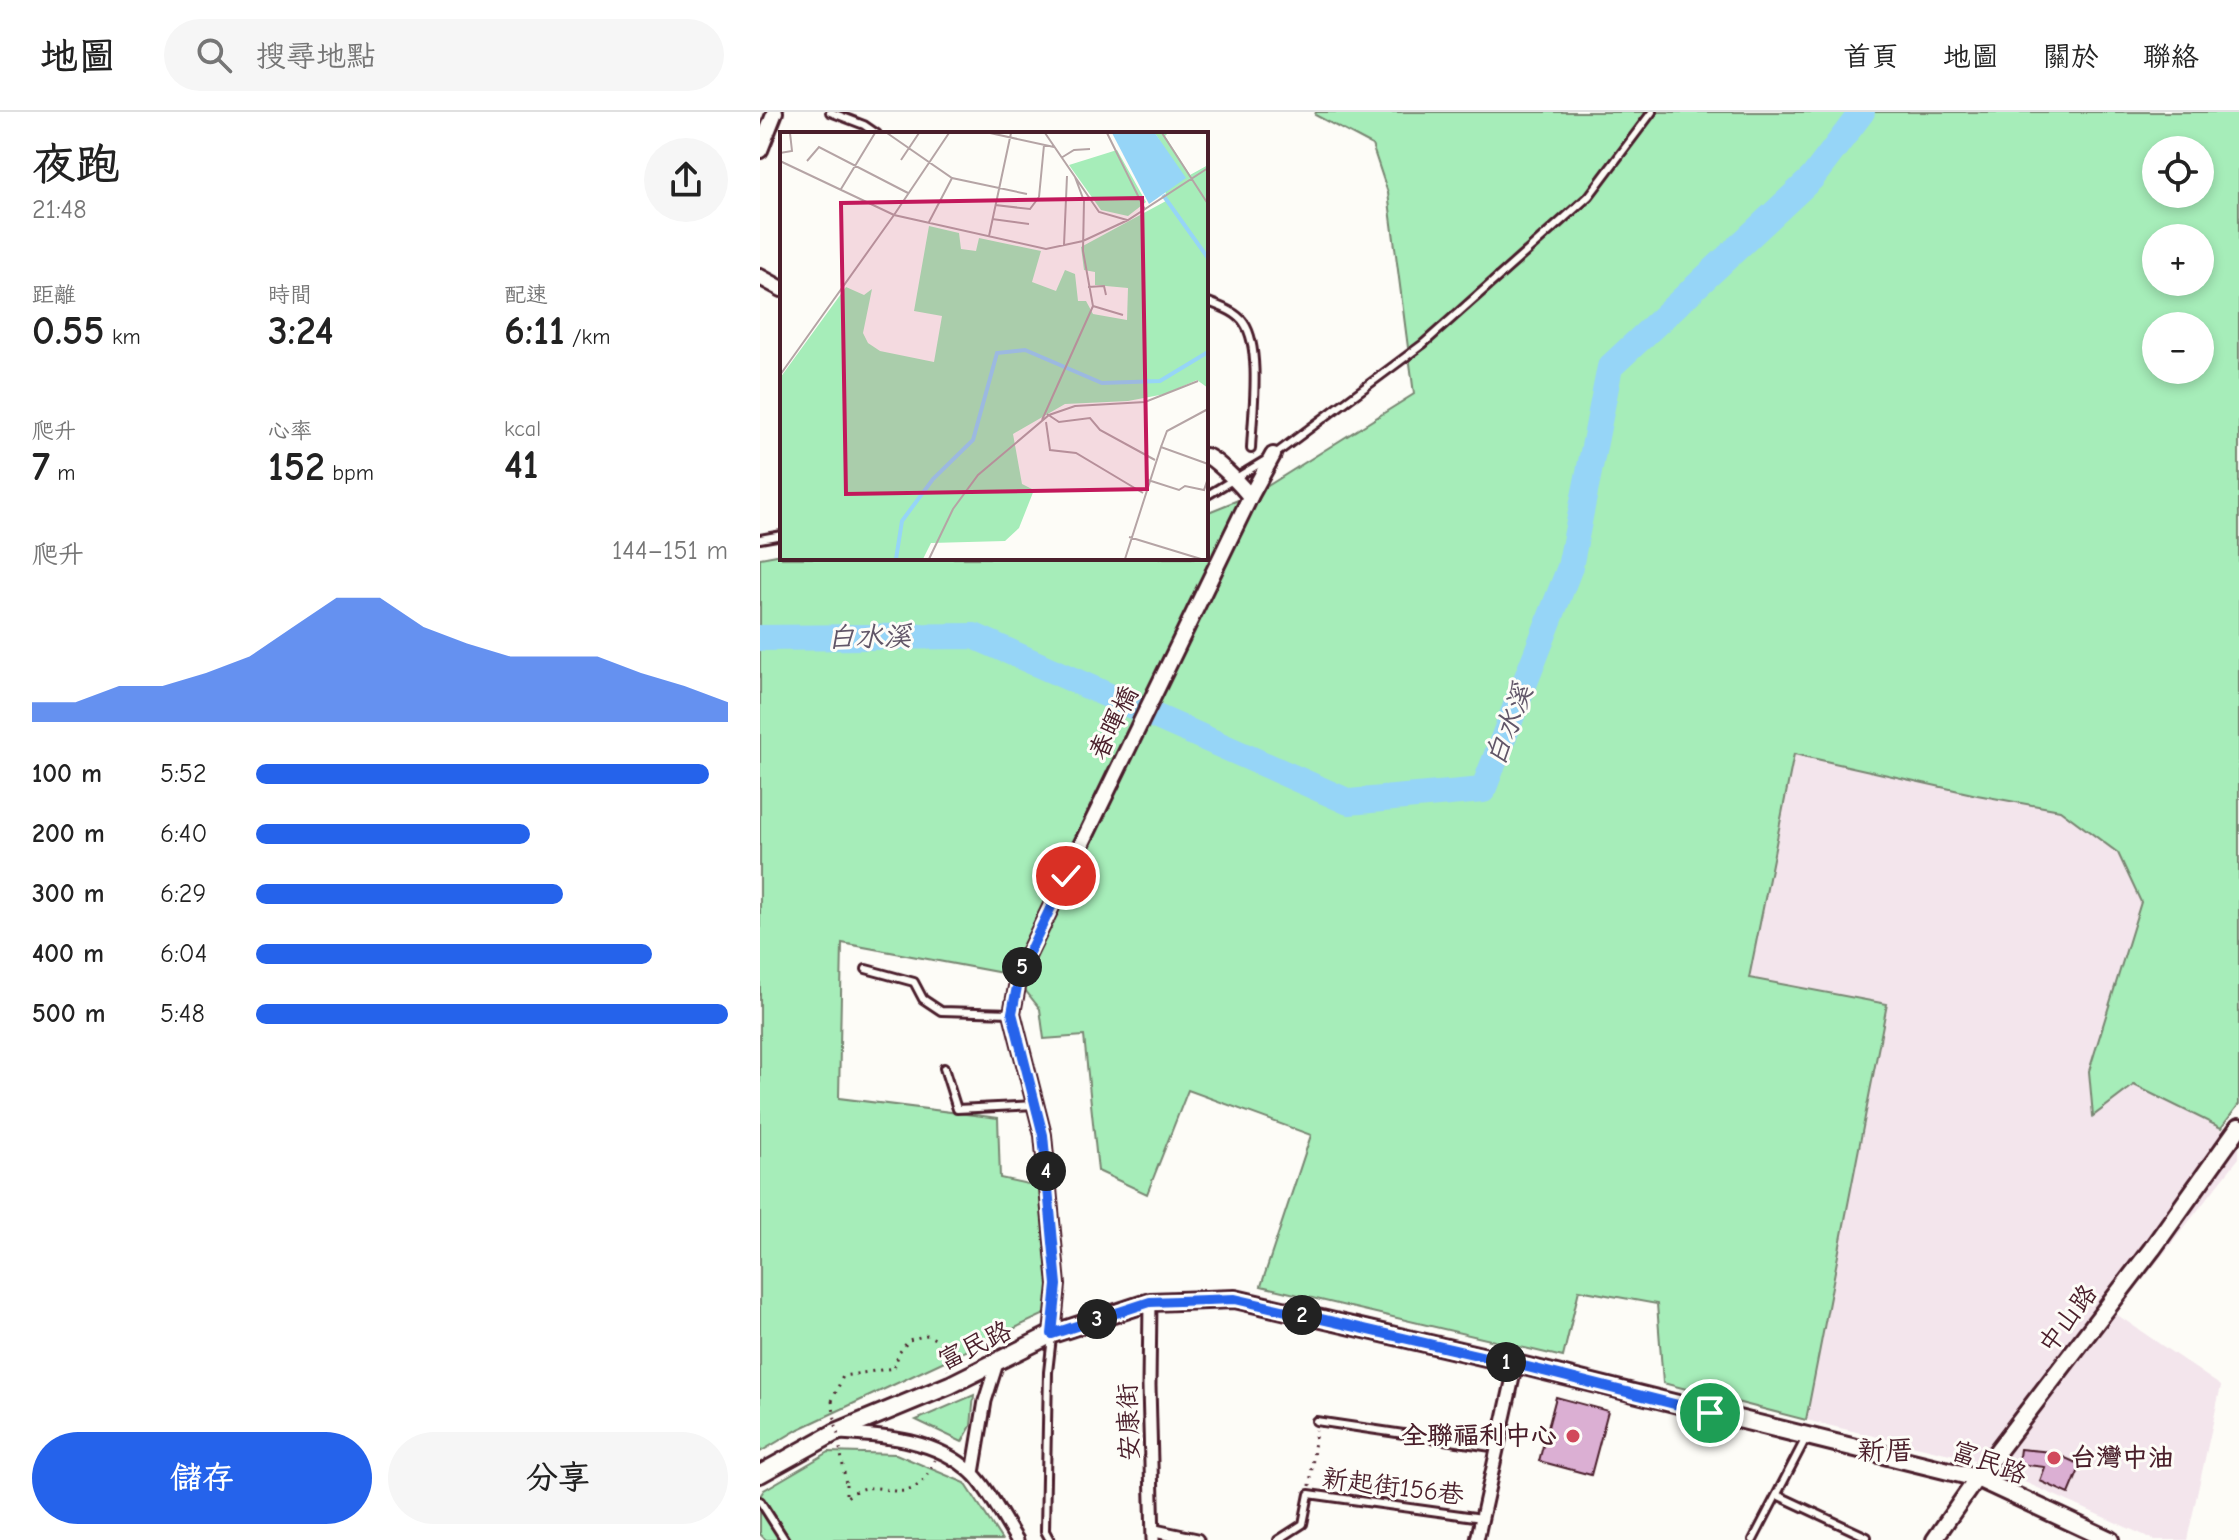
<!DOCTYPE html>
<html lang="zh-TW">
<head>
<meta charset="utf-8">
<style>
  :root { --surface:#fff; --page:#f6f6f6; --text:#222; --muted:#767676; --line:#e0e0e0; --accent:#2563eb }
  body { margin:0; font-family:"Comic Neue","LXGW WenKai TC",sans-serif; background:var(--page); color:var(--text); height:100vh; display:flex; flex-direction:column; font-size:30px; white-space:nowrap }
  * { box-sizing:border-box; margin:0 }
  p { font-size:26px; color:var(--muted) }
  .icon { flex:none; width:44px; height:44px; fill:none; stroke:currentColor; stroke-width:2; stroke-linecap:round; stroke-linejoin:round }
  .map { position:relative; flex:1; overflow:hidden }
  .side { display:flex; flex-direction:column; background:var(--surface); width:760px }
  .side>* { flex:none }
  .buttons { position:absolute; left:1382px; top:24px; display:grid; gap:16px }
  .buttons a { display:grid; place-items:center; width:72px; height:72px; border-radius:50%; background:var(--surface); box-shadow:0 4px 12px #0003; font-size:40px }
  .pin { position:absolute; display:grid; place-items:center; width:68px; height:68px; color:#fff; margin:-34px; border:4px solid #fff; border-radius:50%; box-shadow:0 2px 8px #0007 }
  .km { position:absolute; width:40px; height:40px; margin:-20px; border-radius:50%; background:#222; color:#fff; font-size:22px; line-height:40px; text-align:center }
  .round { display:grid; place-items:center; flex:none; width:84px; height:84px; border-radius:42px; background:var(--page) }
  .headline { display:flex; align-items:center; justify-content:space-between; height:136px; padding:0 32px }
  h1 { font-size:44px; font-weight:700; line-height:60px }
  .stats { display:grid; grid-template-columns:repeat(3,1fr); gap:12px; height:136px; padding:8px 32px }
  .stats div { display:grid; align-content:center }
  .stats b { font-size:40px; font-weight:700 }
  .stats small { font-size:22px; font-weight:400 }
  .stats p { font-size:22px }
  .chart { height:224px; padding:16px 32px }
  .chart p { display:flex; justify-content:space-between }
  .chart svg { width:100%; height:144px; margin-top:8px; fill:var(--accent); opacity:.7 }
  .action { display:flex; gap:16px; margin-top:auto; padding:16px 32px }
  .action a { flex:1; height:92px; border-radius:48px; background:var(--accent); color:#fff; font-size:32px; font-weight:700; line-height:92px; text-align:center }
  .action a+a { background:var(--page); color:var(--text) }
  ul { padding:0 32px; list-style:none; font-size:26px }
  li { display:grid; grid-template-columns:128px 96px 1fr; align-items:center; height:60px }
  li i { height:20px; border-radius:10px; background:var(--accent) }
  header { display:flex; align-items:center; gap:48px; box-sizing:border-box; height:112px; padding:0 40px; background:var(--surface); border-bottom:2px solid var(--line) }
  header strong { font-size:38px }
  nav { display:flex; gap:44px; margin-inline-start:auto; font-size:28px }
  .search { width:560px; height:72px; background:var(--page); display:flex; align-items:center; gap:20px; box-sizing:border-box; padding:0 28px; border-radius:44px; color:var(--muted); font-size:30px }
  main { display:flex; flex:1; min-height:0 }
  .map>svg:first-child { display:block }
  .built { fill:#f3e5ec }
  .green { fill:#a6edb9; stroke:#788672; stroke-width:2; fill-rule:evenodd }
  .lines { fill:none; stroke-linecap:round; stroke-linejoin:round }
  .river { stroke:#96d5f7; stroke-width:26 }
  .building { fill:#dbafd3; stroke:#4a1f2b; stroke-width:2 }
  .service-casing { stroke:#4a1f2b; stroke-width:12 }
  .minor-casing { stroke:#4a1f2b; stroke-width:17 }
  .tertiary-casing { stroke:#4a1f2b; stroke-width:20 }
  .secondary-casing { stroke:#4a1f2b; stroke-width:22 }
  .path { stroke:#4a1f2b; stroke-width:3; stroke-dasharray:2 6; stroke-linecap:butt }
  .service { stroke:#fdfcf7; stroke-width:6 }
  .minor { stroke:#fdfcf7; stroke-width:11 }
  .tertiary { stroke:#fdfcf7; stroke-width:14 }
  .secondary { stroke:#fdfcf7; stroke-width:16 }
  .path-bridge { stroke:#4a1f2b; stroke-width:3; stroke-dasharray:2 6; stroke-linecap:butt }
  .route-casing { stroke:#fff; stroke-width:16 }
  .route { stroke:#2563eb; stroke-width:10 }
  .poi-dot { fill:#d1495b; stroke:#fdfcf7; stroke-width:3 }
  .labels { text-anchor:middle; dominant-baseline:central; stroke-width:6; stroke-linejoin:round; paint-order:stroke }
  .street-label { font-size:26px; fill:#4a1f2b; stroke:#fdfcf7 }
  .poi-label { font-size:26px; font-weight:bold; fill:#4a1f2b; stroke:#fdfcf7; text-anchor:end }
  .water-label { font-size:28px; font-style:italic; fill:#615668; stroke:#fdfcf7 }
  .neighbourhood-label { font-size:28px; fill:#4a1f2b; stroke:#fdfcf7 }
  .inset-river { fill:none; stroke:#96d5f7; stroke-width:4 }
  .inset-road { fill:none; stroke:#b5a4a5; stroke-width:2 }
  .view { fill:#c2185b; fill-opacity:0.15; stroke:#c2185b; stroke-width:4 }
  .inset-edge { fill:none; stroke:#4a1f2b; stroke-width:4 }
</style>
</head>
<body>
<header>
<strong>地圖</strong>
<div class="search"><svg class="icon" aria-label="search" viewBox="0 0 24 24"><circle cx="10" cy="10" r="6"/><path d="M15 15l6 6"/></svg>搜尋地點</div>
<nav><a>首頁</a><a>地圖</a><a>關於</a><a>聯絡</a></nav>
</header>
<main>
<section class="side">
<div class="headline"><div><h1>夜跑</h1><p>21:48</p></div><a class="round"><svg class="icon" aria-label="share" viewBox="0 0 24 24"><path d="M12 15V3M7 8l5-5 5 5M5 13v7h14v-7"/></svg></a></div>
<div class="stats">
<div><p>距離</p><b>0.55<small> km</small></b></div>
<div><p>時間</p><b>3:24</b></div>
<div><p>配速</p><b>6:11<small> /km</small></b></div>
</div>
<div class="stats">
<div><p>爬升</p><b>7<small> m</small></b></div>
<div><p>心率</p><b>152<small> bpm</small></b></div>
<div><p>kcal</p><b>41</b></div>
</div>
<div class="chart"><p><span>爬升</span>144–151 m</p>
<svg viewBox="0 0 160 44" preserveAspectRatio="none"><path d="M0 44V38L10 38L20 33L30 33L40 29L50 24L60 15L70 6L80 6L90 15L100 20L110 24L120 24L130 24L140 29L150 33L160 38V44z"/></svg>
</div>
<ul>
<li><b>100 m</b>5:52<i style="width:96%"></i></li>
<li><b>200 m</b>6:40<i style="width:58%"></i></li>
<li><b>300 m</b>6:29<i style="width:65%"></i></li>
<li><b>400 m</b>6:04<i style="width:84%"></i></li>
<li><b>500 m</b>5:48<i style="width:100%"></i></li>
</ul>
<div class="action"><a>儲存</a><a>分享</a></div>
</section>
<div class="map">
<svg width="1479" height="1428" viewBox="0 0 1479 1428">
  <rect width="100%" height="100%" fill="#fdfcf7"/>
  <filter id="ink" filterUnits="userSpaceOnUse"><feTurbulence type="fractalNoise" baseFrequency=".0125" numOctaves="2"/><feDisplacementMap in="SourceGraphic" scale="16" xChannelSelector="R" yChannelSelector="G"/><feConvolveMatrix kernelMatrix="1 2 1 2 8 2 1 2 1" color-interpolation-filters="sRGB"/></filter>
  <g filter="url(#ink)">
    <polygon class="built" points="1034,642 1301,698 1358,742 1381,790 1329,959 1333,1003 1374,973 1479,1026 1479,1046 1356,1202 1461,1274 1427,1428 1395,1428 1215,1348 1046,1308 1127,892 989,866"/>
    <g class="green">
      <path d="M556,0H1479V992L1461,1016L1374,973L1333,1004L1329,959L1381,790L1358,741L1300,698L1217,683L1034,642L989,866L1127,892L1046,1308L903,1271L897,1192L819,1178L803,1245L501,1174L551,1023L428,978L387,1082L338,1059L324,924L284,927L280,897L253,863L82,831L79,986L238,1006L240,1066L292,1077L304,1193L39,1317L0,1340V446L22,442V446H446V401L498,380L654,282L628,81L612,33L555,3ZM1396,38H1440V82H1396ZM1396,126H1440V170H1396ZM1396,214H1440V258H1396Z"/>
      <polygon points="214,1283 211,1314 202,1330 156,1308"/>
      <polygon points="69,1340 136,1342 205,1371 242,1428 6,1428 0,1422 0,1384 4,1378"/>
    </g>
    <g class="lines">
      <polyline class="river" points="0,526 214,524 589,690 723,678 810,455 850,255 1052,66 1102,0"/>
    </g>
    <g class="building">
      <polygon points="796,1285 848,1299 831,1363 779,1349"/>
      <polygon points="1260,1337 1292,1340 1321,1353 1309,1382 1280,1369 1285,1355 1258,1352"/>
    </g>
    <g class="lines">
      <g class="service-casing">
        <g id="service">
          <polyline points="70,0 104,13 117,22"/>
          <path d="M446,189C458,194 476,199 484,211C502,237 492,306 491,337"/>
          <polyline points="514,343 663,232 829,84 892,0"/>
          <polyline points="446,384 504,349"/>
          <polyline points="0,427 22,423"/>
          <polyline points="106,857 154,870 163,887 181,899 252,901"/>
          <polyline points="184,956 197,997 275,993"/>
          <polyline points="556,1309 738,1336"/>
          <polyline points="1017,1383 1107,1425"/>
          <polyline points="0,1389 25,1428"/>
          <polyline points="290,1428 285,1419 288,1260 292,1225"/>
          <polyline points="518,1428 543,1412 549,1382 722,1406"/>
          <polyline points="993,1428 1046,1326"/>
        </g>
      </g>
      <g class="minor-casing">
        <g id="minor">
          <polyline points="390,1190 389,1274 393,1428"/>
          <path d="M78,1321C124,1324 177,1327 212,1361C227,1374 245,1410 257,1428"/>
          <polyline points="213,1361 225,1289 237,1251"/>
          <polyline points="395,1419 437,1428"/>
          <polyline points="717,1428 756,1252"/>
        </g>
      </g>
      <g class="tertiary-casing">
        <g id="tertiary">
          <polyline points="0,38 15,0"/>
          <polyline points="0,165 22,177"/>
          <path d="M446,344C456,347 484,376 490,385"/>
          <polyline points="292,1222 297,1173 283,1023 252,901 260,859 490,385 513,343"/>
          <polyline points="1174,1428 1217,1366"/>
        </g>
      </g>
      <g class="secondary-casing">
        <g id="secondary">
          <polyline points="0,1362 74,1321 190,1273 292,1222 390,1190 475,1187 756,1252 1217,1366 1350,1428"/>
          <polyline points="1217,1366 1392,1137 1479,1015"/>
        </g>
      </g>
      <g class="path">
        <polyline points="72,1289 83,1264 134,1256 139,1241 149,1228 167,1223 185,1232 188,1258"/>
        <path d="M86,1372V1386C119,1355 148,1410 175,1348"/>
        <polyline points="550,1374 556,1318"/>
      </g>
      <use href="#service" class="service"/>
      <use href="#minor" class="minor"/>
      <use href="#tertiary" class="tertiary"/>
      <use href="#secondary" class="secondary"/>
      <polyline class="path-bridge" points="72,1289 86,1372"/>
    </g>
  </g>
  <g class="lines" filter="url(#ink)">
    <g class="route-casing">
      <polyline id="route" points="306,764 260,859 252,901 283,1023 297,1173 292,1222 390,1190 475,1187 756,1252 950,1301"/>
    </g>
    <use href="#route" class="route"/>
  </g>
  <g class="poi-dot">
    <circle cx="813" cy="1324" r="8"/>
    <circle cx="1294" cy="1346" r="8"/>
  </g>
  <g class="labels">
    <g class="street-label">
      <text transform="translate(354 611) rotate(-64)">春暉橋</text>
      <text transform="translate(1308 1207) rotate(-53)">中山路</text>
      <text transform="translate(215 1234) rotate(-26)">富民路</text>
      <text transform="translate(369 1310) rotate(-92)">安康街</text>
      <text transform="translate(1229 1351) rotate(20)">富民路</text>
      <text transform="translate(633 1375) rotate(7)">新起街156巷</text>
    </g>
    <g class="poi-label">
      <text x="797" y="1324">全聯福利中心</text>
      <text x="1310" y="1346" text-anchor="start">台灣中油</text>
    </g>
    <g class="water-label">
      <text transform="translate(109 525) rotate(-1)">白水溪</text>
      <text transform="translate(749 613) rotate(-69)">白水溪</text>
    </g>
    <g class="neighbourhood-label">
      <text x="1125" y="1339">新厝</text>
    </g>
  </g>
  <g transform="translate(20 20)">
    <rect width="428" height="428" fill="#fdfcf7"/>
    <path d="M375,1H388L385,4L410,43L428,33V256L417,248L385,262L348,269L285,272L233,302L242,352L254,358L239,396L225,409L151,411L143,427H0V246L66,155L84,163L92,157L83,201L88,211L100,219L154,230L162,184L134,179L149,94L179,101L181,117L196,119L199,106L261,119L252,150L276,159L285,138L295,142L298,169H306L313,182L347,188L348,156L315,153V140L304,138L301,115L386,69L383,14ZM337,18L366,70L348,84L321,78L289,33Z" fill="#a6edb9"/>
    <path d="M332,1H375L406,46L369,72Z" fill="#96d5f7"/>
    <path class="inset-river" d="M383,63L428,126M116,427L122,389L153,347L193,308L217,221L245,218L322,251L380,249L428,220"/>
    <path class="inset-road" d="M107,1L172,46L247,62M210,1L274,15M265,1L319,80L347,88M327,1L365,78M382,1L428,72M0,21L12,19L10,1M281,26L294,18L310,17M121,28L139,1M0,29L114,83L266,117L303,109L348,88L428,36M27,29L39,15L128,61M61,57L95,1M259,65L264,13M215,73L250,77L259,65M114,83L169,1M212,87L249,92M149,90L172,46M209,104L231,1M284,113L287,44M308,155L324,154L326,163M313,174L343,183M0,243L114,83M267,282L279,290L310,286L320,298L375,328M262,288L313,174L303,119L304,69L295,45M266,290L270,318L296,321L363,361M381,315L387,299L428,277M368,348L399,358L405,354L424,358L428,346M349,405L421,427M149,427L173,377L198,343L269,283L295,274L365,270L418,249M345,427L381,315L428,332"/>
    <path class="view" d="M362,66L367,357L66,362L61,71Z"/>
    <rect width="428" height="428" class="inset-edge"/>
  </g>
</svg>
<div class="buttons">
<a><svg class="icon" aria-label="locate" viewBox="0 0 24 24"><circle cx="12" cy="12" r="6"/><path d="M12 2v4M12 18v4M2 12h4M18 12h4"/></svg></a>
<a>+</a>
<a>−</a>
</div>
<div class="pin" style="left:950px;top:1301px;background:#1e9e55"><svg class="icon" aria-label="arrive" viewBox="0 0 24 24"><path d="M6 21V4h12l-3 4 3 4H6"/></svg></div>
<div class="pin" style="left:306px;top:764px;background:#d93025"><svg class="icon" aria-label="check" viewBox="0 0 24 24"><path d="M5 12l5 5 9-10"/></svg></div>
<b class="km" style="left:746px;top:1250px">1</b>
<b class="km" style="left:542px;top:1203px">2</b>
<b class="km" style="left:337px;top:1207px">3</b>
<b class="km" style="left:286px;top:1059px">4</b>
<b class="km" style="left:262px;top:855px">5</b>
</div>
</main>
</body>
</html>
